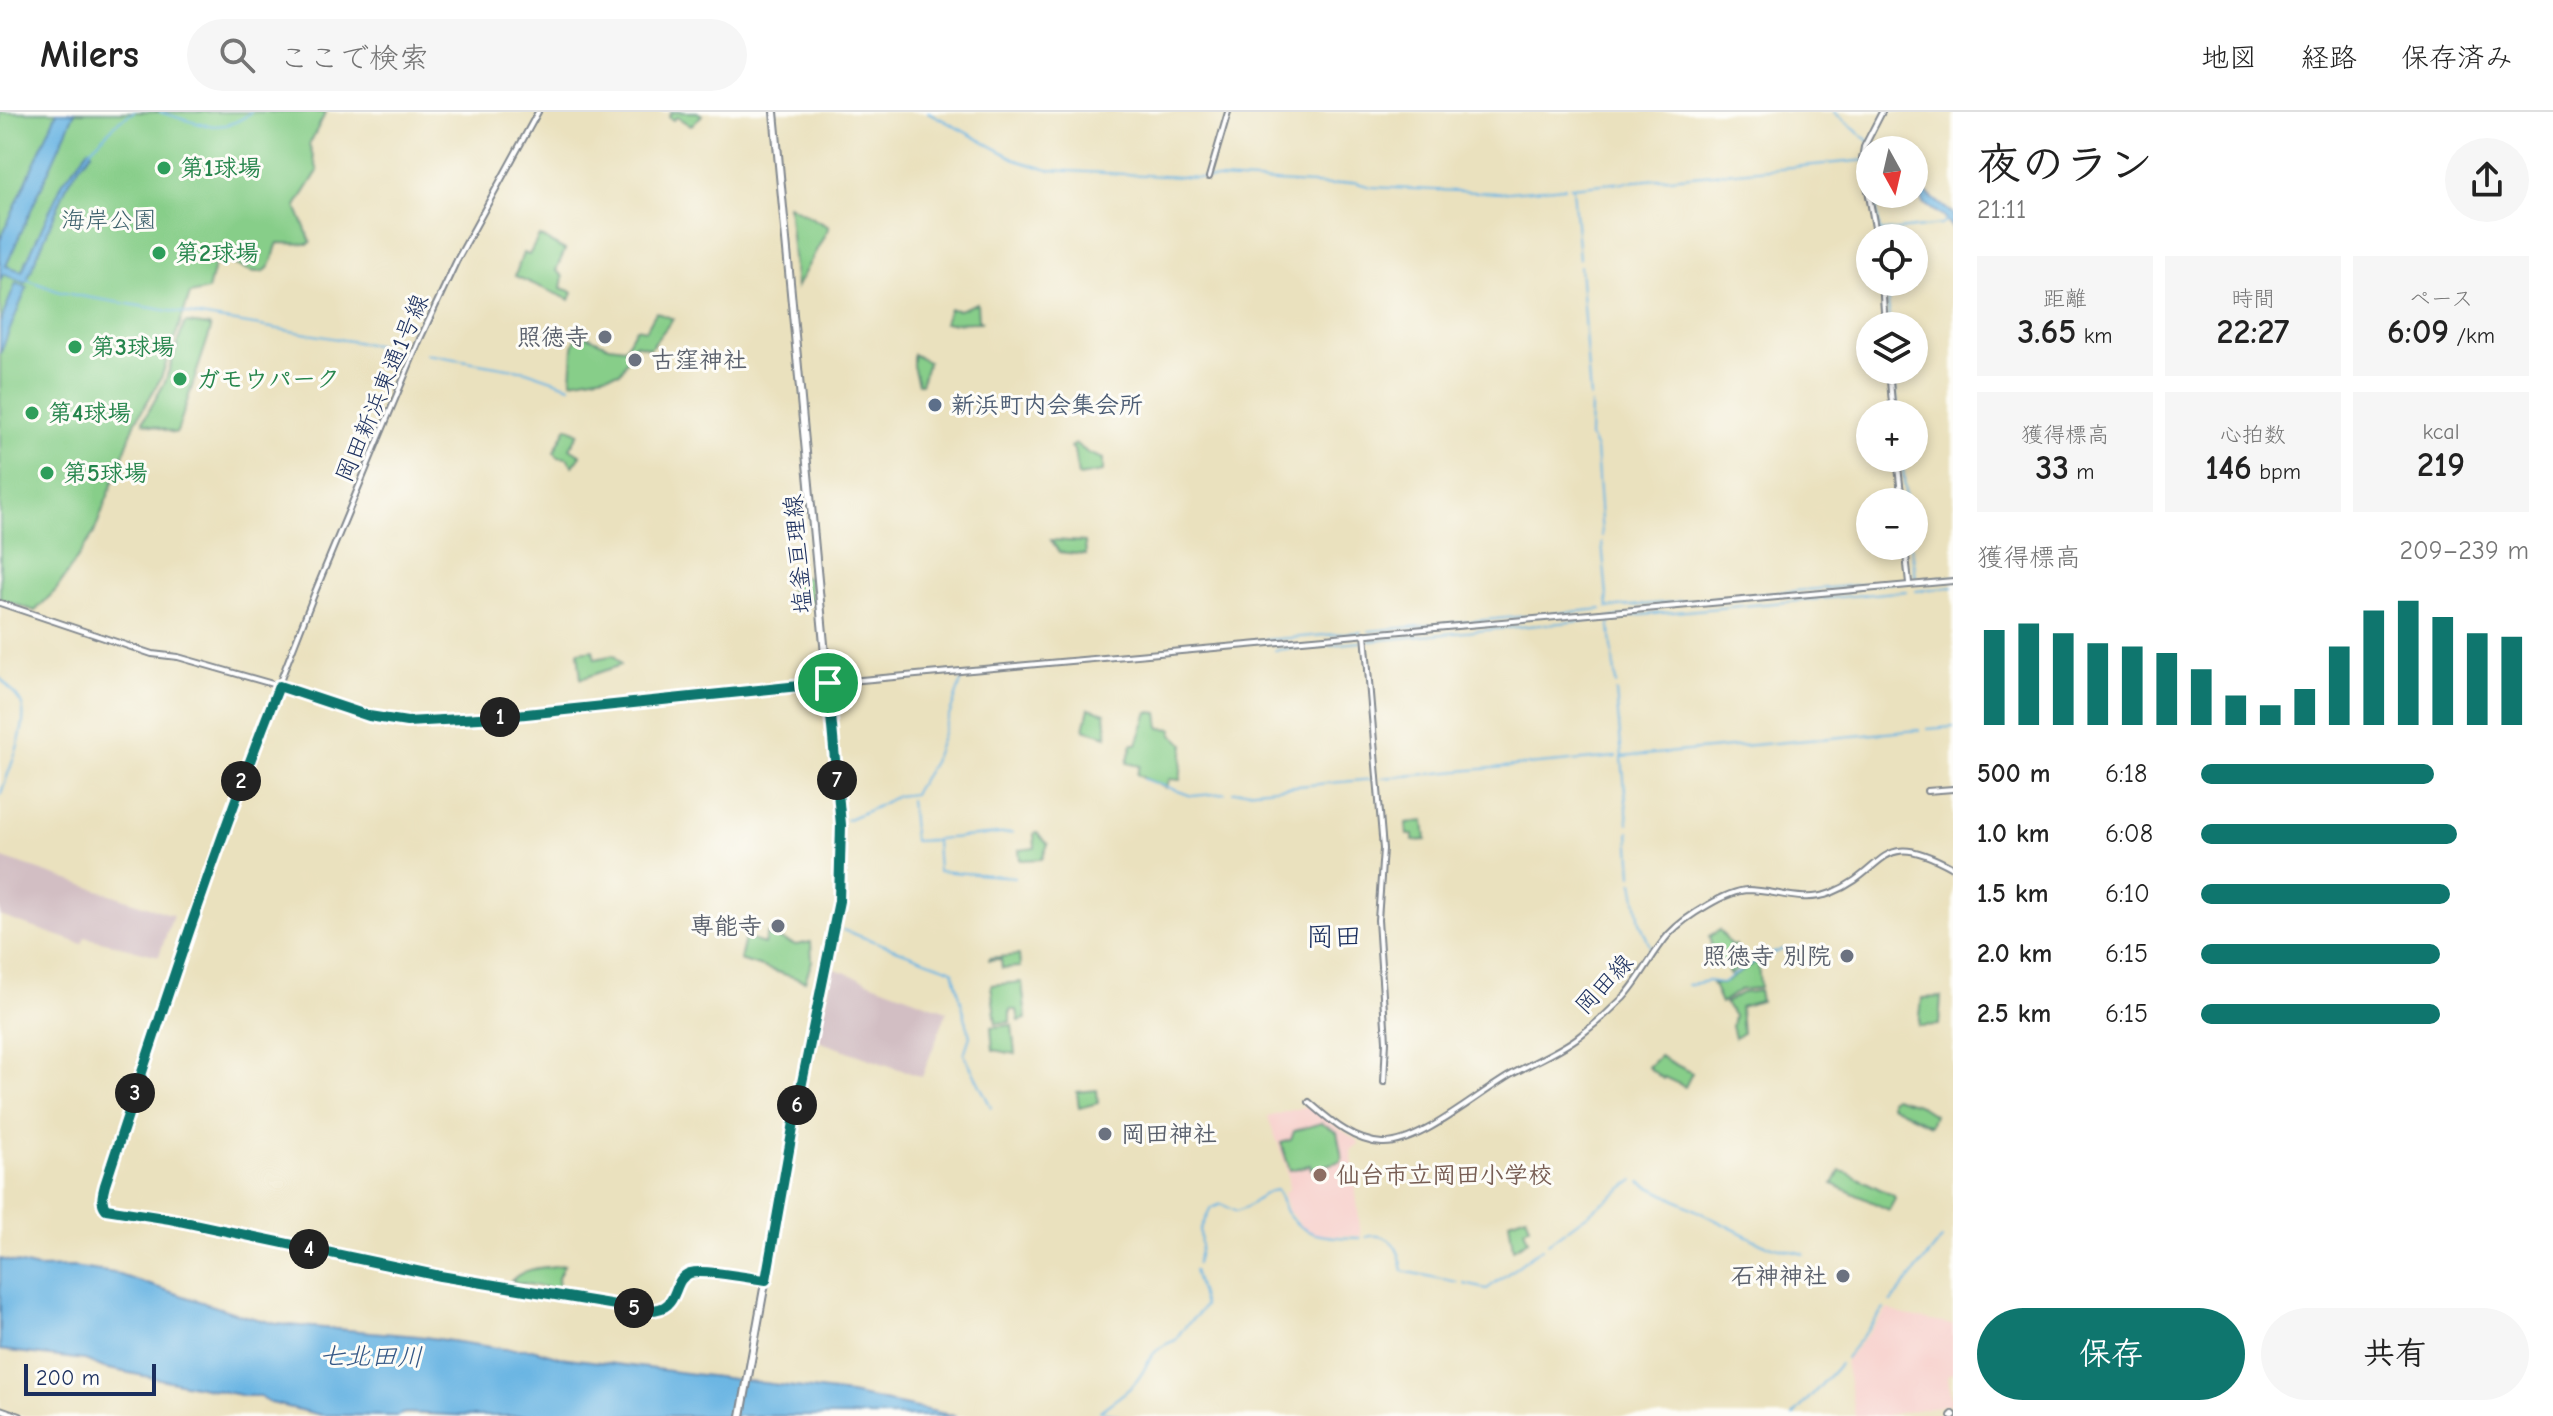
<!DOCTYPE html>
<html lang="ja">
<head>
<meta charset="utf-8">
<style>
  :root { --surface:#fff; --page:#f6f6f6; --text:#222; --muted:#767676; --line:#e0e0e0; --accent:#0f766e }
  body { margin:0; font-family:"Comic Neue","Klee One",sans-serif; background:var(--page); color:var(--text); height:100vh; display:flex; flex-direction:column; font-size:30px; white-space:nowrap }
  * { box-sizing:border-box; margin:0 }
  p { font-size:26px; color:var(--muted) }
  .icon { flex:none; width:44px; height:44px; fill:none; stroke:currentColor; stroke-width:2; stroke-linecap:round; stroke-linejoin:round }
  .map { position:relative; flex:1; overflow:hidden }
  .drawer { display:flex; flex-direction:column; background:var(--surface); width:600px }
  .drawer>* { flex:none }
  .needle { width:52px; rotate:172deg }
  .buttons { position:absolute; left:1856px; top:24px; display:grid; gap:16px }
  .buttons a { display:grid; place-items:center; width:72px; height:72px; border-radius:50%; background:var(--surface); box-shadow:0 4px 12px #0003; font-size:40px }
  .scale { position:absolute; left:24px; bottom:20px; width:132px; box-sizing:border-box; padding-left:8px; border:4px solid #1b2f5e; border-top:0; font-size:22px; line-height:28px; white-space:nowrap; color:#1b2f5e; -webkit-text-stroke:6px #fdfcf7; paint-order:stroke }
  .pin { position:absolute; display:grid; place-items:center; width:68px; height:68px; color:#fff; margin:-34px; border:4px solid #fff; border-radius:50%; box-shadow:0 2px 8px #0007 }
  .km { position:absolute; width:40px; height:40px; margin:-20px; border-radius:50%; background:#222; color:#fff; font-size:22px; line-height:40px; text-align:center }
  .round { display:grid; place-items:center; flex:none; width:84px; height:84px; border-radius:42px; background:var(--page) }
  .head { display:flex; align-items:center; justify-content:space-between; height:136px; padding:0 24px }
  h1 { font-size:44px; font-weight:700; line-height:60px }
  .metrics { display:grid; grid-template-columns:repeat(3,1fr); gap:12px; height:136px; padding:8px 24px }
  .metrics div { display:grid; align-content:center; border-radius:0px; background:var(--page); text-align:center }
  .metrics b { font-size:34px; font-weight:700 }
  .metrics small { font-size:22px; font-weight:400 }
  .metrics p { font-size:22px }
  .chart { height:224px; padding:16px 24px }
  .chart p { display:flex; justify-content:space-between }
  .chart svg { width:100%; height:144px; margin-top:8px; stroke:var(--accent); stroke-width:6 }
  .primary-button { display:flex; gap:16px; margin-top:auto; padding:16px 24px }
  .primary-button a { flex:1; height:92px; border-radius:48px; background:var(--accent); color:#fff; font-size:32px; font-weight:700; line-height:92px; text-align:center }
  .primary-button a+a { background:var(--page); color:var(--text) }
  ul { padding:0 24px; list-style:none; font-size:26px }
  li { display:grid; grid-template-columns:128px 96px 1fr; align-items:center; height:60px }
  li i { height:20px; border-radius:10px; background:var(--accent) }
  header { display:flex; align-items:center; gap:48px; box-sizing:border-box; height:112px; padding:0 40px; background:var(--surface); border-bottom:2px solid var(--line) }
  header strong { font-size:38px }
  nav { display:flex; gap:44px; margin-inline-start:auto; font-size:28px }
  .search { width:560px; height:72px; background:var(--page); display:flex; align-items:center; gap:20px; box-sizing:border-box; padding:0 28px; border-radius:44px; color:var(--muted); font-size:30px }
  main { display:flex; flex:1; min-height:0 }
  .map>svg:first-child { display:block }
  .built { fill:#f7d0cc }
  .industrial { fill:#d2bec3 }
  .green { fill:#87ce89; stroke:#517e74; stroke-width:2 }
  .water { fill:#6bb5e3; stroke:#4372a0; stroke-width:2 }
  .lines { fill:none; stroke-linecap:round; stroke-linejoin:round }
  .stream { stroke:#6bb5e3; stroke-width:2 }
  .minor-casing { stroke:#82888e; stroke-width:8 }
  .major-casing { stroke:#82888e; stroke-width:10 }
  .minor { stroke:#fff; stroke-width:4 }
  .major { stroke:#fff; stroke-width:6 }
  .route-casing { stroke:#fff; stroke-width:16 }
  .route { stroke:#0f766e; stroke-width:10 }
  .leisure-dot { fill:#2e9e5b; stroke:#fdfcf7; stroke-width:3 }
  .worship-dot { fill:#6b7280; stroke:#fdfcf7; stroke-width:3 }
  .service-dot { fill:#5c6f8a; stroke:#fdfcf7; stroke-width:3 }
  .education-dot { fill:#8d6e63; stroke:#fdfcf7; stroke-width:3 }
  .labels { text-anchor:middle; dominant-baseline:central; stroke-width:6; stroke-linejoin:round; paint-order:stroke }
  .leisure-label { font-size:24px; font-weight:bold; fill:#27864d; stroke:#fdfcf7; text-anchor:start }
  .park-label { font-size:24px; fill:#3b5f6b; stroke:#fdfcf7 }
  .worship-label { font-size:24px; font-weight:bold; fill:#5b616d; stroke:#fdfcf7; text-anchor:end }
  .street-label { font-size:24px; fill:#1b2f5e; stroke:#fdfcf7 }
  .service-label { font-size:24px; font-weight:bold; fill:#4e5e75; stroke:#fdfcf7; text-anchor:start }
  .education-label { font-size:24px; font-weight:bold; fill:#785e54; stroke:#fdfcf7; text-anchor:start }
  .water-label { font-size:26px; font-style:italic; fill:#335786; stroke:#fdfcf7 }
  .quarter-label { font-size:28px; fill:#1b2f5e; stroke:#fdfcf7 }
</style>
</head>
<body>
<header>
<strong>Milers</strong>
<div class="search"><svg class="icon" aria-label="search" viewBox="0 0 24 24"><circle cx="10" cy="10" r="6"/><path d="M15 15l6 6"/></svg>ここで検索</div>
<nav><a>地図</a><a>経路</a><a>保存済み</a></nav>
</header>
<main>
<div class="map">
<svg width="1953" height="1304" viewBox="0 0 1953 1304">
  <rect width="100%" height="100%" fill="#fdfcf7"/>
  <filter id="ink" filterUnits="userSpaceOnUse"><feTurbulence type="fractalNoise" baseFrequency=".0125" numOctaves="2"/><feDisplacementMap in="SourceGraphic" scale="16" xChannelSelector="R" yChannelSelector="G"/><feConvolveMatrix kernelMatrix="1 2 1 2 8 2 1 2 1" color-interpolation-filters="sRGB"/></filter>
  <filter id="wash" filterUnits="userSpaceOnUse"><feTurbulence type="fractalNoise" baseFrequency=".006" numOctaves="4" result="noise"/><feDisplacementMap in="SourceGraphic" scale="32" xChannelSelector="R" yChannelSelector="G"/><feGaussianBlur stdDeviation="1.8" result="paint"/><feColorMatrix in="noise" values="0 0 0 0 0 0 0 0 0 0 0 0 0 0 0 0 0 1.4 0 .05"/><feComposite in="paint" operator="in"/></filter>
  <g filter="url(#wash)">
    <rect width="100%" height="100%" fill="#eae1be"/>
    <g class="built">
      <polygon points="1306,994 1358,1029 1359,1032 1351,1038 1361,1124 1317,1122 1302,1115 1287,1097 1283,1081 1289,1077 1286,1053 1268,1005"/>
      <polygon points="1888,1197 1906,1204 1953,1213 1953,1261 1948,1263 1950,1284 1953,1287 1950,1292 1883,1304 1855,1304 1845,1249"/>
    </g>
    <g class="industrial">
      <polygon points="0,745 173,803 159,844 85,825 82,832 0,804"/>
      <polygon points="833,856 947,899 922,965 818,929"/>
    </g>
    <g class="green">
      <path d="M0,0H326L309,33L318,59L296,94L311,130L309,132L278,131C274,138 274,151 268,156C257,169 230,147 216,146L208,178L190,182L161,266L136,309L94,421L56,478L35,499L0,487Z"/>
      <polygon points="671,0 697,0 702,3 691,14 677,5 673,8 669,5"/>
      <polygon points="788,93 829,115 796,176"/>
      <polygon points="539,124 565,138 556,158 563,165 561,176 573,180 570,188 515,164 523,141 529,143"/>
      <polygon points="977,191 978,208 982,210 944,211 949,197 959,198"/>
      <polygon points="656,200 673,207 650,236 635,232 621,260 571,269 573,235 578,220 609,234 625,236 636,216 646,218"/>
      <polygon points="187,211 209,214 211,217 177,320 174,321 144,311 143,309 165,270 184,212"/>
      <polygon points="913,242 928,250 921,272 918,272 913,254"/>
      <polygon points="567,315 579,321 570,336 581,343 573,354 567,346 558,345 554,340"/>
      <polygon points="1076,332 1088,341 1103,347 1103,360 1078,364 1074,338 1071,335"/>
      <polygon points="1051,428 1085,430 1086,443 1059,440"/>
      <polygon points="810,465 812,489 802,495 791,498 790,471 788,467"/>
      <polygon points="593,538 595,547 614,543 621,553 581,567 578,540"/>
      <polygon points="1089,596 1105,601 1107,624 1084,617"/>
      <polygon points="1148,600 1158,601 1160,616 1173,617 1172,622 1184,632 1180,668 1170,667 1166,676 1139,664 1137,662 1140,654 1127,651 1132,632 1137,632"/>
      <polygon points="1424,709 1426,728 1413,729 1413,723 1407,723 1406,711"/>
      <polygon points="1037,721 1048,732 1042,747 1020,748 1019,738 1035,736 1034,722"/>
      <polygon points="1720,818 1731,834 1736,833 1737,857 1730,863 1725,854 1716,855 1709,824"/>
      <polygon points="767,822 796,833 811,830 812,849 805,869 740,848 745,826 764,832"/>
      <polygon points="1019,843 1020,855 1002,856 1001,847 989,848 989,846"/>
      <polygon points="1758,849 1760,876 1740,878 1721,891 1712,871 1722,872"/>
      <polygon points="1022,870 1026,907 1019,909 1017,898 1010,898 1010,910 996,911 991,873"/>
      <polygon points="1759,879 1761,889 1740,895 1742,921 1735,926 1732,914 1734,904 1725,891 1742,881"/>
      <polygon points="1941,885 1939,913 1919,914 1922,886"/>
      <polygon points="1012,913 1015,942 993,938 991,915"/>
      <polygon points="1659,944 1692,961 1685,975 1664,965 1663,967 1648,955"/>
      <polygon points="1097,978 1098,991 1079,996 1077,980"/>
      <polygon points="1894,985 1917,992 1934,1003 1930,1013 1890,993 1890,988"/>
      <polygon points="1321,1011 1337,1020 1342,1046 1341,1049 1311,1057 1310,1053 1290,1058 1281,1031 1291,1028 1294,1019"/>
      <polygon points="1840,1059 1848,1061 1894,1084 1895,1087 1889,1098 1833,1072"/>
      <polygon points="1526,1103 1530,1114 1524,1117 1528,1128 1513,1137 1509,1109"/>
      <path d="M564,1153L558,1166L559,1178L511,1169C526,1154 544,1156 564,1153Z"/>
    </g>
    <g class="water">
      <polygon points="57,0 74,0 74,2 6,154 22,159 63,70 89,37 92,40 81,52 67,73 26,171 3,162 0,169 0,128"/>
      <polygon points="1926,81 1953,102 1953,117 1943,105 1923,91 1922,83"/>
      <polygon points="16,171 27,175 0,242 0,211"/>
      <polygon points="0,1147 38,1156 73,1155 114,1161 238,1202 277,1212 418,1224 504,1237 532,1237 560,1245 850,1282 956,1304 475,1304 405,1301 396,1304 321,1303 271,1291 260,1284 245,1284 104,1256 85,1248 0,1238"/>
    </g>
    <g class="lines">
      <g class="stream">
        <path d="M160,0C192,9 222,26 251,0"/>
        <polyline points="928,0 1019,49 1049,58 1332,73 1354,70 1371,75 1499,81 1565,75"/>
        <polyline points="1834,0 1879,38"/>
        <polyline points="90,38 120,8 134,0"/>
        <polyline points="1914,70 1926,83"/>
        <polyline points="1570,75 1868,48 1870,60"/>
        <polyline points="1573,76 1579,147"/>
        <polyline points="1874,82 1880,120 1941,113 1947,109"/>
        <polyline points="1580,154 1590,286"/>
        <polyline points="26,167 60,180 80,184 398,237"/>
        <polyline points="1886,170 1890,214"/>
        <polyline points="426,242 526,259 570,274"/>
        <polyline points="1894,264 1898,302"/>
        <polyline points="1591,292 1590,325 1596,337 1602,424"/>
        <polyline points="1902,346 1906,390"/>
        <polyline points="1602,431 1608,495"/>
        <polyline points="1911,434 1916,467"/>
        <polyline points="1913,469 1953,465"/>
        <polyline points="1916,479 1953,475"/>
        <polyline points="1607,496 1906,469"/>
        <polyline points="1608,506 1907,479"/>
        <polyline points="1609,506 1616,572"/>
        <polyline points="1369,519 1602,497"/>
        <polyline points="1265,528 1361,520"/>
        <polyline points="1369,529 1603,507"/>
        <polyline points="1275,538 1361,530"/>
        <path d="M0,566C6,573 16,582 21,591C31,610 7,663 0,684"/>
        <polyline points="1616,580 1628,711"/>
        <polyline points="1927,617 1953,615"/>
        <polyline points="1621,645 1919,618"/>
        <polyline points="1382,666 1616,645"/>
        <polyline points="1144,667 1192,684 1225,681"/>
        <polyline points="1233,680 1374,667"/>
        <polyline points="910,688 914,729 936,728 938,759 1015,765"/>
        <polyline points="846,708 874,696 896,684 913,682 933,650 962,567"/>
        <polyline points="1629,720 1632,763"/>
        <polyline points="937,727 1012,721"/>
        <polyline points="1633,770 1640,810 1652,839"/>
        <polyline points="843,818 953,858 970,924 964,942 991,995"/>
        <polyline points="1687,873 1708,869 1722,871 1759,847 1784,837"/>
        <polyline points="1640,1070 1763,1132 1804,1142"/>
        <path d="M1366,1125C1391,1119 1400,1137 1403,1159L1457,1170"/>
        <polyline points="1548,1131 1634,1068"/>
        <path d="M1197,1151L1201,1135L1200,1118L1211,1096L1222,1092L1236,1100C1253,1095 1260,1080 1276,1078C1283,1084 1281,1092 1286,1100C1304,1127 1331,1125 1360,1126"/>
        <polyline points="1464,1172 1487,1177 1542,1136"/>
        <polyline points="1891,1190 1942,1127"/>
        <polyline points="1845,1246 1884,1197"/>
        <path d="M1100,1299C1110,1291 1123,1283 1132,1274C1152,1254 1144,1239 1176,1228C1182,1213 1196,1207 1204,1194L1194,1158"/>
        <polyline points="1104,1300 1119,1304"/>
        <polyline points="1793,1304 1840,1252"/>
      </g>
    </g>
  </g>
  <g filter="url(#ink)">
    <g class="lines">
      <g class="minor-casing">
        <g id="minor">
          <path d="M538,0L457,148L420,227L315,480L247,654L205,771L105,1073L102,1087L106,1097L170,1107L377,1152L502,1176L646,1198C683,1200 669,1168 690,1161C705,1156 748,1166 766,1168"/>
          <polyline points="1209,65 1228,0"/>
          <polyline points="1877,126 1862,47 1864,35 1882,0"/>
          <polyline points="1882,170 1885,214"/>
          <polyline points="1889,258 1893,302"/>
          <polyline points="1897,346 1902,390"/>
          <polyline points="1905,434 1909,471"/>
          <polyline points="0,491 152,542 178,545 290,577 388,609 444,609 828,571 1953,469"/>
          <polyline points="1365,522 1383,737 1378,808 1386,929 1384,970"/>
          <polyline points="1927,679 1953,677"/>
          <path d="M1309,990C1330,1008 1352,1029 1382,1031C1420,1033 1479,980 1514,961C1535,949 1558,940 1577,926C1593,914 1609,900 1623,886C1641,867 1652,841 1669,822C1680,810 1694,801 1708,793C1720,786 1733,779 1747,778C1776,778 1802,792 1831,781C1889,758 1877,714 1953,756"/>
          <polyline points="0,1297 20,1304"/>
        </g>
      </g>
      <g class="major-casing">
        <g id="major">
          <polyline points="741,1304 794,1010 835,813 841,758 841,713 774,0"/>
          <polyline points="1952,1304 1953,1303"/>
        </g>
      </g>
      <use href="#minor" class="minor"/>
      <use href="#major" class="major"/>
    </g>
  </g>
  <g class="lines" filter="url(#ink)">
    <g class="route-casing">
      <path id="route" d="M828,571L841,713L839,789L794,1010L766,1168C748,1166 705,1157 690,1161C669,1168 683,1200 646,1198L440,1164L170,1107L106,1097C100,1090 103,1081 105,1073C160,905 214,738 279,574L369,604L407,610L497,605Z"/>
    </g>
    <use href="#route" class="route"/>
  </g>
  <g class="leisure-dot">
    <circle cx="164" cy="56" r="8"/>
    <circle cx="159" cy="141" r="8"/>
    <circle cx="75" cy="235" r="8"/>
    <circle cx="180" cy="267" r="8"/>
    <circle cx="32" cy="301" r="8"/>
    <circle cx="47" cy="361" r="8"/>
  </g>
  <g class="worship-dot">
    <circle cx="605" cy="225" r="8"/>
    <circle cx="635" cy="248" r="8"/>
    <circle cx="778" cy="814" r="8"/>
    <circle cx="1847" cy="844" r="8"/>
    <circle cx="1105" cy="1022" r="8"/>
    <circle cx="1843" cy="1164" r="8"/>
  </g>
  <circle class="service-dot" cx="935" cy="293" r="8"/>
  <circle class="education-dot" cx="1320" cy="1063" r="8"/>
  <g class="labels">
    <g class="leisure-label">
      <text x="180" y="56">第1球場</text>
      <text x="175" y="141">第2球場</text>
      <text x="91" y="235">第3球場</text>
      <text x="196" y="267">ガモウパーク</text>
      <text x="48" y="301">第4球場</text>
      <text x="63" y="361">第5球場</text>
    </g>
    <g class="park-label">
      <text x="109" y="108">海岸公園</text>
    </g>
    <g class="worship-label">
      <text x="589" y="225">照徳寺</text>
      <text x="651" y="248" text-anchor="start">古窪神社</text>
      <text x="762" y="814">専能寺</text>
      <text x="1831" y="844">照徳寺 別院</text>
      <text x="1121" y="1022" text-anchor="start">岡田神社</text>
      <text x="1827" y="1164">石神神社</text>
    </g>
    <g class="street-label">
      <text transform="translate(382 276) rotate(-67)">岡田新浜東通1号線</text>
      <text transform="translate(798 442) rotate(-95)">塩釜亘理線</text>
      <text transform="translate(1604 872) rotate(-47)">岡田線</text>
    </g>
    <g class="service-label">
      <text x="951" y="293">新浜町内会集会所</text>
    </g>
    <g class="education-label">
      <text x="1336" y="1063">仙台市立岡田小学校</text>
    </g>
    <g class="water-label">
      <text transform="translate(371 1245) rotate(1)">七北田川</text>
    </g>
    <g class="quarter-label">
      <text x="1334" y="825">岡田</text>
    </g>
  </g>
</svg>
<div class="buttons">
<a><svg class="needle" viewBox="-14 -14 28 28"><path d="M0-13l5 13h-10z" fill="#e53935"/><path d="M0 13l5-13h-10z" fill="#767676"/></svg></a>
<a><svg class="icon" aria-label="locate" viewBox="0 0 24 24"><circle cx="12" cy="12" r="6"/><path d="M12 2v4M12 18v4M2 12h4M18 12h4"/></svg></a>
<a><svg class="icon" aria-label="layers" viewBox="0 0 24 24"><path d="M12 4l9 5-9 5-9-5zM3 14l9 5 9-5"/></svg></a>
<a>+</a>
<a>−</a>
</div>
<div class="scale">200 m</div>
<div class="pin" style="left:828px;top:571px;background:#1e9e55"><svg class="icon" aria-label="arrive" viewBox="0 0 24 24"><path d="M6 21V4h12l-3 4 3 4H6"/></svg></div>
<b class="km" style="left:500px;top:605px">1</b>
<b class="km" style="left:241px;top:669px">2</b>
<b class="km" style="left:135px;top:981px">3</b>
<b class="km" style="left:309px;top:1137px">4</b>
<b class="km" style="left:634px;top:1196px">5</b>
<b class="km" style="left:797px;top:993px">6</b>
<b class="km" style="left:837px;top:668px">7</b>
</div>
<section class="drawer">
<div class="head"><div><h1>夜のラン</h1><p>21:11</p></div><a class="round"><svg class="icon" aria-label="share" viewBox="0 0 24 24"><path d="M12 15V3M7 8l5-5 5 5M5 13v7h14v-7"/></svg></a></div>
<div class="metrics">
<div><p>距離</p><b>3.65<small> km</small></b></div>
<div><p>時間</p><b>22:27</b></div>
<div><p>ペース</p><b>6:09<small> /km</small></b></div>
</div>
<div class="metrics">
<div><p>獲得標高</p><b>33<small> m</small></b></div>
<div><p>心拍数</p><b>146<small> bpm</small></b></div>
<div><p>kcal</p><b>219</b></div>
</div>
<div class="chart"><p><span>獲得標高</span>209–239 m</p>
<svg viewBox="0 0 160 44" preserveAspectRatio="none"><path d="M5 44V15M15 44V13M25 44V16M35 44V19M45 44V20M55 44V22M65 44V27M75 44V35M85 44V38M95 44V33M105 44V20M115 44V9M125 44V6M135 44V11M145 44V16M155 44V17"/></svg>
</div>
<ul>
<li><b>500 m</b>6:18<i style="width:71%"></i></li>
<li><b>1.0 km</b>6:08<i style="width:78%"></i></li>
<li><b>1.5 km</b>6:10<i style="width:76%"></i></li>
<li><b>2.0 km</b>6:15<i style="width:73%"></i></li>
<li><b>2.5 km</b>6:15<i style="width:73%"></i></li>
</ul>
<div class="primary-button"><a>保存</a><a>共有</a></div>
</section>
</main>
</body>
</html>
